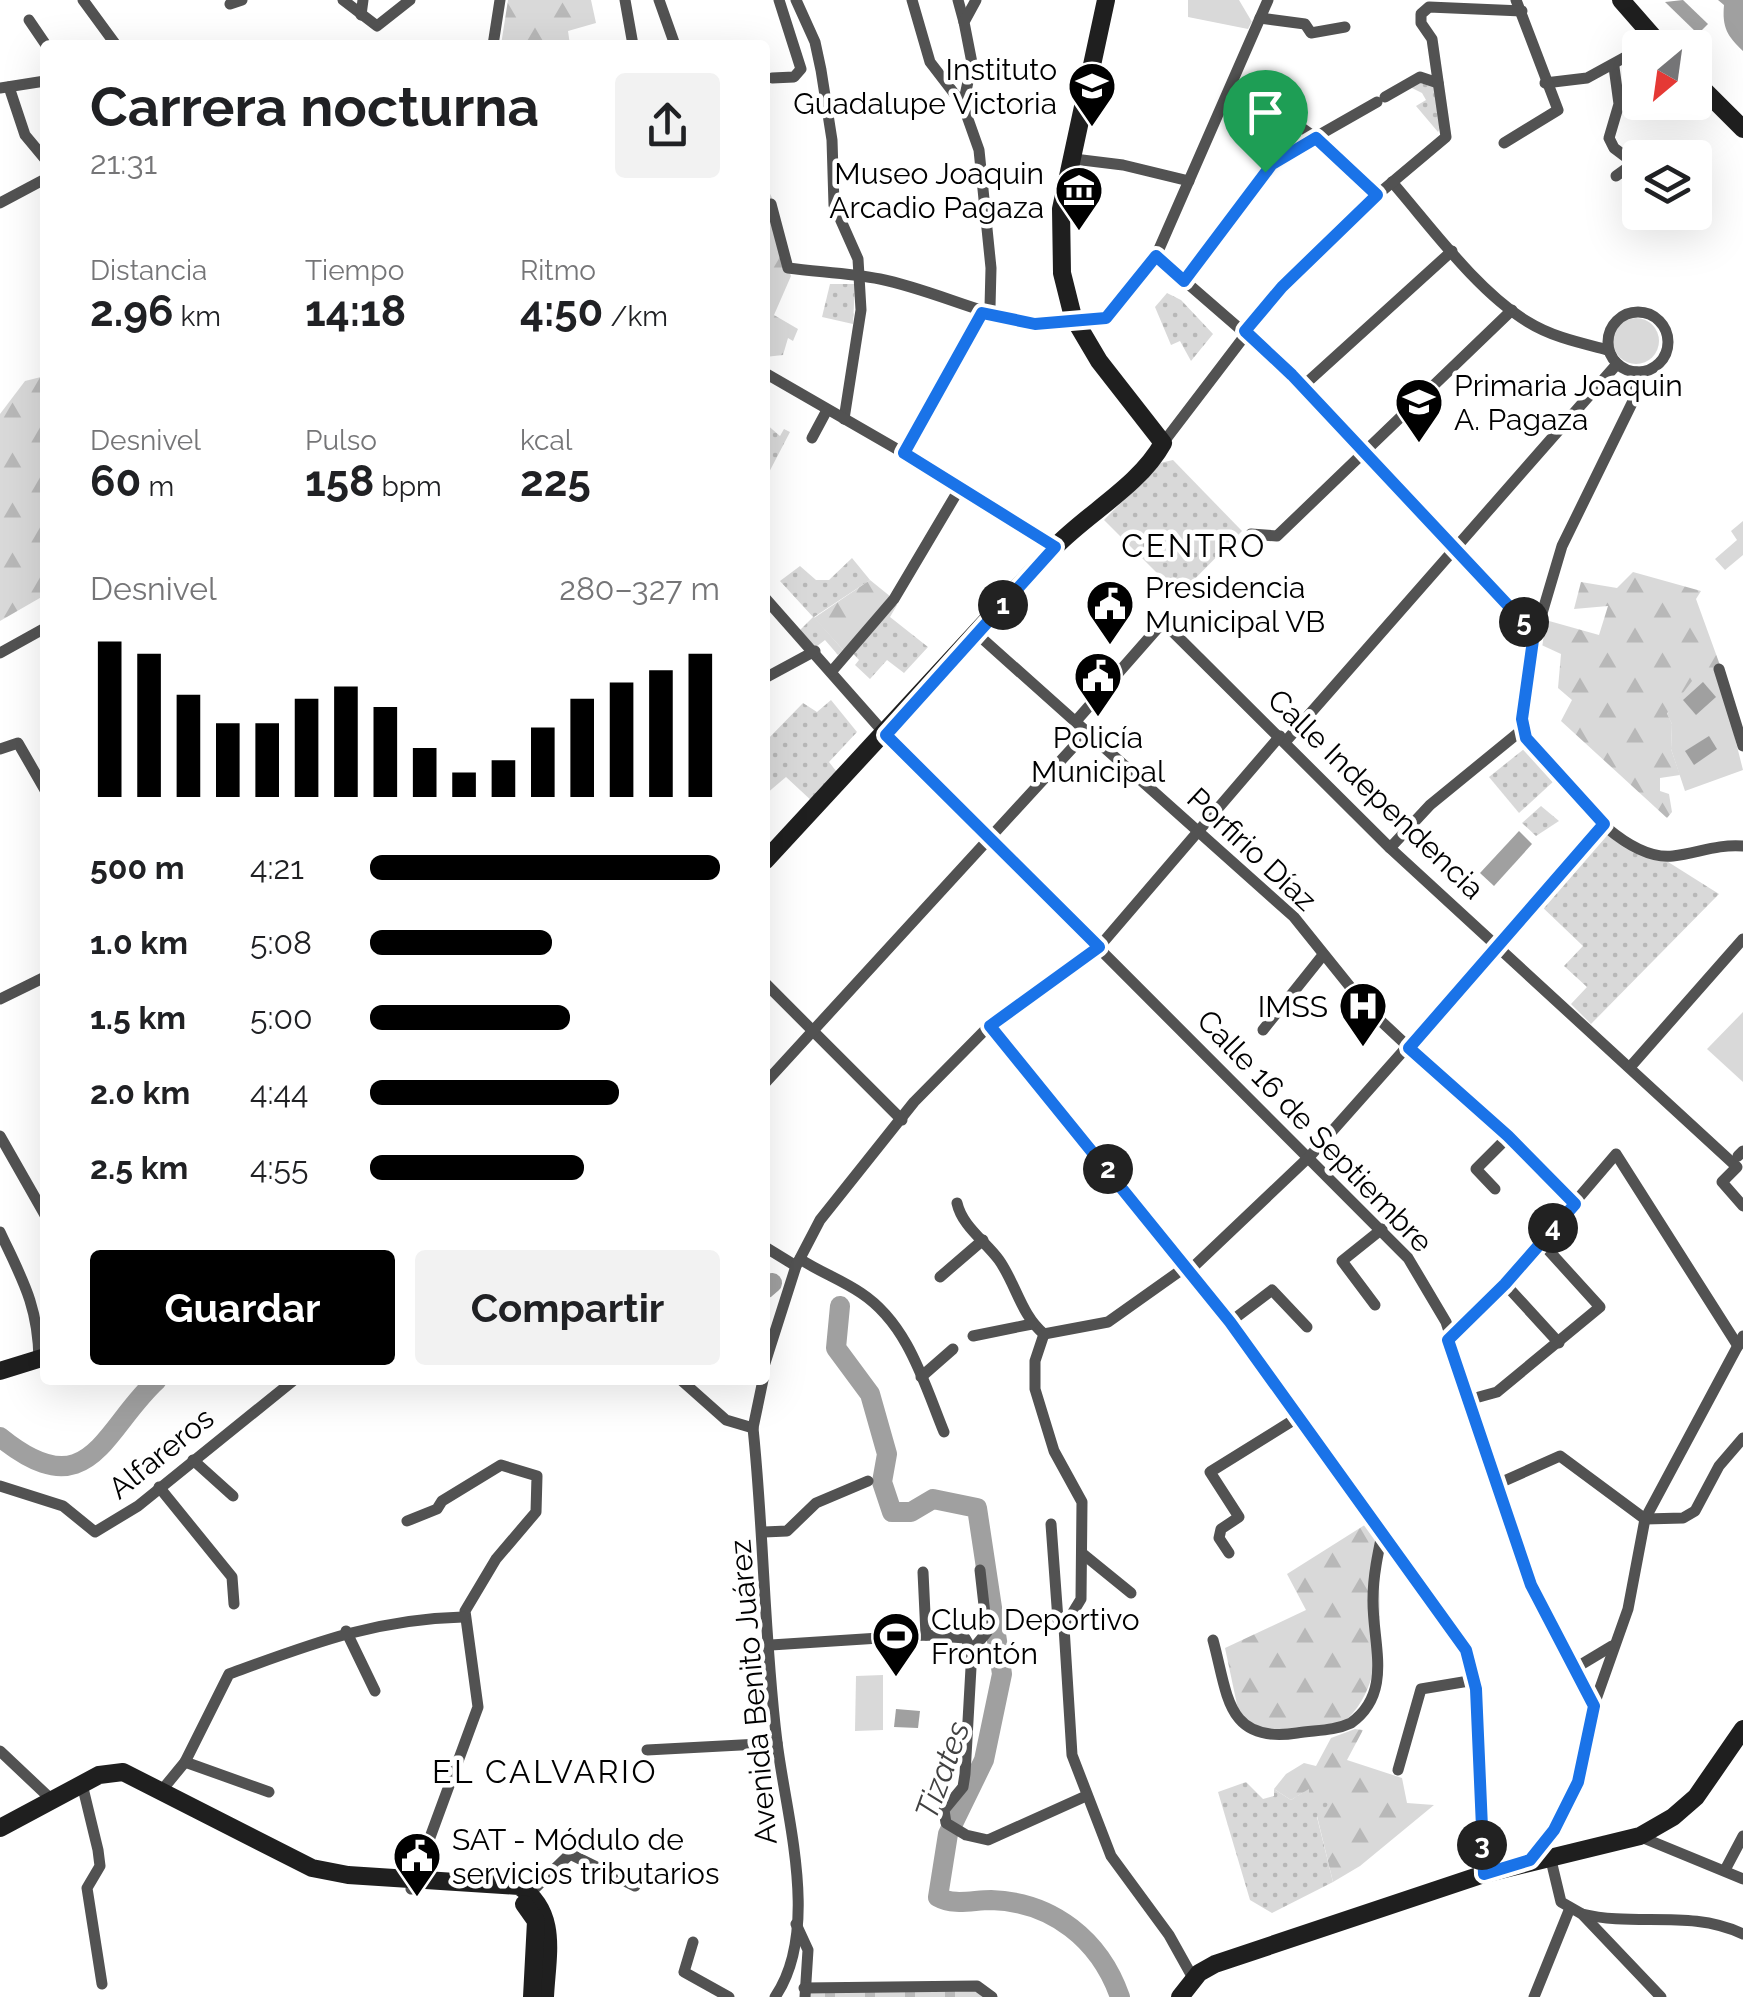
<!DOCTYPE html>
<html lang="es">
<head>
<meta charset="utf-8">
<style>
  :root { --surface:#fff; --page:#f2f2f2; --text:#202124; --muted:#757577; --accent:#000 }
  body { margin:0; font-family:Raleway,sans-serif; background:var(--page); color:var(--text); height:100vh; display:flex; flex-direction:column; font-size:38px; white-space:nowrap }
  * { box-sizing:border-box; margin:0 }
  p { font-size:32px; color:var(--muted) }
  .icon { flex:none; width:55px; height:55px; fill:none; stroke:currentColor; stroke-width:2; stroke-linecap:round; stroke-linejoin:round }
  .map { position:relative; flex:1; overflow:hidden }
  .panel { position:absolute; left:40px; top:40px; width:730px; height:1345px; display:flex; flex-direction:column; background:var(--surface); border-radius:10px; box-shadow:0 10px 40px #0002 }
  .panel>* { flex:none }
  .needle { width:65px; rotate:209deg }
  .controls { position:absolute; left:1622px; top:30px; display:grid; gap:20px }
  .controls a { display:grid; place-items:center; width:90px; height:90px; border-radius:10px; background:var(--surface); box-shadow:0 10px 40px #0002; font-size:50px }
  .pin { position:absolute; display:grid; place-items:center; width:85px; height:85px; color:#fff; margin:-102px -42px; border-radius:50% 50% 50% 0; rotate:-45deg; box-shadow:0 0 10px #0007 }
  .pin .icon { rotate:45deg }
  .km { position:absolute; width:50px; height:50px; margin:-25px; border-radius:50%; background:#222; color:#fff; font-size:28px; line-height:50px; text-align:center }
  .round { display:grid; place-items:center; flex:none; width:105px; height:105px; border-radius:10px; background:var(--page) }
  .headline { display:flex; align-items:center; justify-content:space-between; height:170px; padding:0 50px }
  h1 { font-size:55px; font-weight:700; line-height:75px }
  .figures { display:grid; grid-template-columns:repeat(3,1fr); gap:15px; height:170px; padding:10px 50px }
  .figures div { display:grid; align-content:center }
  .figures b { font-size:42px; font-weight:700 }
  .figures small { font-size:28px; font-weight:400 }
  .figures p { font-size:28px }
  .chart { height:280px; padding:20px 50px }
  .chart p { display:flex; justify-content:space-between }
  .chart svg { width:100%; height:180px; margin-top:10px; stroke:var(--accent); stroke-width:6 }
  .primary-button { display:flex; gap:20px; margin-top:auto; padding:20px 50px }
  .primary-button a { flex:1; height:115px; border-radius:10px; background:var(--accent); color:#fff; font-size:40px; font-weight:700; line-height:115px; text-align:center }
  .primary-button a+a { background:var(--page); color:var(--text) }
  ul { padding:0 50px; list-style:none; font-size:32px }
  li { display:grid; grid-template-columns:160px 120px 1fr; align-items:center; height:75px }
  li i { height:25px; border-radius:12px; background:var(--accent) }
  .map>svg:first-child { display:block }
  .grass { fill:url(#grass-dots) }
  .forest { fill:url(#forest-firs) }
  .cemetery { fill:url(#cemetery-stones) }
  .park { fill:#d9d9d9 }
  .water { fill:#a0a0a0 }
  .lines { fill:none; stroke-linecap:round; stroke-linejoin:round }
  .river { stroke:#a0a0a0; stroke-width:20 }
  .street { stroke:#525252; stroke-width:11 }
  .secondary { stroke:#1f1f1f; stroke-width:18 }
  .route-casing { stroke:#fff; stroke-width:20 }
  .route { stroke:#1a73e8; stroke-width:12 }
  .labels { text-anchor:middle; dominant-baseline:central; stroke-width:9; stroke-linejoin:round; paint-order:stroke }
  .poi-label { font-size:30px; fill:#000; stroke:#fff; text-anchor:start }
  .street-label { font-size:30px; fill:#000; stroke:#fff }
  .neighbourhood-label { font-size:32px; letter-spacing:2.5px; fill:#000; stroke:#fff }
  .water-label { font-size:32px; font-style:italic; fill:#414141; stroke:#fff }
</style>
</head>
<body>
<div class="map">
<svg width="1743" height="1997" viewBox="0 0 1743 1997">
  <defs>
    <pattern id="grass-dots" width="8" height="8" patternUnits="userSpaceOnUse" patternTransform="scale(2.5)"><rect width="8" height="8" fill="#d9d9d9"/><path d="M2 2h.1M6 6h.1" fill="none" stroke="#b8b8b8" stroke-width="1.8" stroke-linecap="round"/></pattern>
    <pattern id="forest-firs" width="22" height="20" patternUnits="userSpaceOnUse" patternTransform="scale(2.5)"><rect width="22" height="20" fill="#d9d9d9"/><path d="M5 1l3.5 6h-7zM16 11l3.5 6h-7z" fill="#b8b8b8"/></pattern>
    <pattern id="cemetery-stones" width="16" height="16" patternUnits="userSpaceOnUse" patternTransform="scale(2.5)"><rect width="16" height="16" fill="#d9d9d9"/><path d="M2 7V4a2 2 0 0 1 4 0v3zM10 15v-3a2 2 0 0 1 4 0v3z" fill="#b8b8b8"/></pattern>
  </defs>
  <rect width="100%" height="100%" fill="#fff"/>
  <g class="grass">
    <polygon points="1420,80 1433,82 1444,121 1438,132 1416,106 1426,100 1422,93 1408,86"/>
    <polygon points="830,284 855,284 853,324 822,317"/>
    <polygon points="1167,293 1181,300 1213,334 1191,361 1180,341 1171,345 1155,307"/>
    <polygon points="765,423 780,436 784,429 790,432 765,480"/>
    <polygon points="1173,460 1242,531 1179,595 1104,520 1160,463"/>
    <polygon points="852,558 870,580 814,617 843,650 838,655 825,640 816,647 799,631 813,617 780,581 800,566 816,580 829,580"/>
    <polygon points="890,601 897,605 890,617 928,647 904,673 887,660 870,679 855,665 859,660 849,649"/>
    <polygon points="831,700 857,732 829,762 840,776 814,803 786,777 766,794 765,742 803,703 817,712"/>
    <polygon points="1524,749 1555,780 1519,813 1489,777"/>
    <polygon points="1541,806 1559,821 1536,836 1522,823"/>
    <polygon points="1604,832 1665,860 1719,894 1591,1024 1571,1004 1587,987 1564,966 1583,946 1539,904"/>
    <polygon points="1246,1782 1263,1799 1274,1796 1274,1789 1291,1800 1310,1788 1332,1802 1317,1817 1333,1882 1272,1913 1250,1900 1218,1792"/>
  </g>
  <g class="forest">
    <polygon points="508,0 591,0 596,23 568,31 570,45 501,45"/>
    <path d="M765,186C786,215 778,245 791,276L774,315L798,329L793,341L788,338L783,355L765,357Z"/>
    <polygon points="45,376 45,595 0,621 0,414 25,381"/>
    <polygon points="1633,572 1701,591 1696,599 1725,679 1667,713 1672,724 1671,749 1680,775 1660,778 1660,791 1669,794 1672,812 1667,818 1561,721 1572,700 1558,688 1561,654 1535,642 1542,619 1599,635 1608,606 1574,609 1581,582 1617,588"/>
    <polygon points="870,580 891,597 843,650 814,618"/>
    <path d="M1371,1521L1378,1536C1377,1596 1393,1682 1342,1724L1270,1734L1239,1714L1225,1648L1306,1610L1287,1574Z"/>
    <polygon points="1355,1729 1363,1730 1347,1760 1402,1778 1407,1803 1434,1805 1360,1866 1333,1882 1317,1816 1331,1802 1309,1798 1309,1789 1291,1800 1274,1789 1286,1774 1304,1763 1316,1766 1331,1738"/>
  </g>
  <polygon class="cemetery" points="809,1991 982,1991 986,1997 809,1997"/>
  <g class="park">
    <polygon points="1188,0 1239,0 1252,22 1263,0 1248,29 1188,17"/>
    <circle cx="1636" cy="341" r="23"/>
    <polygon points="1743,521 1743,555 1725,570 1715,559 1737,540 1731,531"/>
    <polygon points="1695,677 1720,679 1743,770 1685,791 1671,749 1672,724 1667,714"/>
    <polygon points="1743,1012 1743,1082 1707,1049"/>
    <polygon points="883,1675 883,1730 855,1731 856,1676"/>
  </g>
  <g class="water">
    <polygon points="1683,0 1708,24 1698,34 1665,2"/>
    <path d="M1718,0H1743V51C1727,36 1722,27 1724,5Z"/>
    <polygon points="1703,682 1716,697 1696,715 1683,700"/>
    <polygon points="1709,736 1717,749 1694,765 1685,751"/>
    <polygon points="1519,831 1532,844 1494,886 1480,873"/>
    <polygon points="896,1709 920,1711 918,1728 894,1727"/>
  </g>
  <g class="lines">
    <g class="river">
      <polyline points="765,1289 772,1283"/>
      <path d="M840,1306L836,1348L870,1394L887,1454L882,1482L892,1512H911L933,1499L977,1508L1002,1674L984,1760L948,1834L938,1897C954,1906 973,1900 991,1900C1053,1902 1100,1940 1120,1997"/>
      <path d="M0,1437C90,1510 103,1429 157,1380"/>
    </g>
    <g class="street">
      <polyline points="83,0 116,45"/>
      <polyline points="343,0 377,26 410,0"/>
      <polyline points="625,0 633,45"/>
      <polyline points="659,0 675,45"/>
      <polyline points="796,0 815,42 821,70 832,140 834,205 858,259 861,310 844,419"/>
      <polyline points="958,0 964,22"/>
      <polyline points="230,4 242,0"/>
      <polyline points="361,15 363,0"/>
      <polyline points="1260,18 1305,24 1311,33 1345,27"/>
      <polyline points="29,20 46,45"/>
      <polyline points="493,45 500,0"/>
      <polyline points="1614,67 1619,104 1609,138 1614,148 1634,163 1616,176"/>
      <polyline points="772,78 794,77 801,69 779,0"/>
      <polyline points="1545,83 1587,78 1640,49"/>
      <polyline points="9,87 25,135 45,159"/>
      <polyline points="0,88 45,81"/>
      <polyline points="1245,88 1316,138 1377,195"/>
      <polyline points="1385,97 1420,77 1438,83"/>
      <polyline points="963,105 972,63 964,22 976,0"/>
      <polyline points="1504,143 1558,110 1516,0"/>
      <polyline points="1074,159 1123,165 1189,181"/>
      <path d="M1392,182C1431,227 1477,291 1528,322C1552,337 1581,343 1608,350"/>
      <polyline points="0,203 45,179"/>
      <path d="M771,204L788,268C818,272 850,273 880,279C961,296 1016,339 1106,318L1156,256L1268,0"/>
      <polyline points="1156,256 1293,375 1534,633"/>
      <polyline points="1184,281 1277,159 1377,102"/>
      <circle cx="1638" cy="342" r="30"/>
      <path d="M1637,372L1635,397L1562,546L1527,664L1523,729L1528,744C1561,779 1620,862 1673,856C1698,853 1717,844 1743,846"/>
      <polyline points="765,373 961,486 1055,547"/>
      <polyline points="1303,386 1452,251"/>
      <polyline points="812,438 827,410"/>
      <polyline points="1163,443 1282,287 1377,195 1446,137 1432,39 1421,23 1421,14 1429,7 1522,11"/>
      <polyline points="904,453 982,313 990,307 991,268 979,150 963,105 930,62 912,0"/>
      <polyline points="1251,534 1277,536 1512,310"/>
      <polyline points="765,598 886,735 1408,1258 1446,1322 1531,1585 1594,1705"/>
      <polyline points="976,633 1294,917 1368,1009 1575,1203"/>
      <polyline points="0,653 45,628"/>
      <polyline points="1719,669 1743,746"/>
      <polyline points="832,671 894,599 961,486"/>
      <polyline points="765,678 815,651"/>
      <polyline points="1076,721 1163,622 1390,848 1737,1167 1722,1182 1743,1206"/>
      <polyline points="1286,741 1617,364"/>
      <polyline points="0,749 18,743 45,790"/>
      <polyline points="1390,848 1430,805 1523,729"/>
      <polyline points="765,983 902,1120"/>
      <polyline points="0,999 45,977"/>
      <polyline points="990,1025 1230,1322 1466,1650 1477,1698 1484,1874"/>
      <polyline points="1263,1030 1323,955"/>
      <polyline points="1631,1066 1743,939"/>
      <polyline points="765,1083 1087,732"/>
      <polyline points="0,1136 45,1215"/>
      <polyline points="1738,1156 1743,1151"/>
      <polyline points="1495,1189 1476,1169 1509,1136"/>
      <path d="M957,1203C962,1226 985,1241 999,1260C1016,1284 1021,1315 1044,1334"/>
      <path d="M0,1232C22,1279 38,1305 39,1359"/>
      <polyline points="765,1247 796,1266"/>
      <path d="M800,1259C820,1272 842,1280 861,1293C908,1324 924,1383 944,1432"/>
      <polyline points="1190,1270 1310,1156 1604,825"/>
      <polyline points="940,1277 983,1240"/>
      <polyline points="1505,1284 1559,1343"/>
      <polyline points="1375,1305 1342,1261 1382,1229"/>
      <polyline points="1230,1322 1272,1290 1307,1327"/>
      <polyline points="1044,1334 1035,1361 1035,1389 1054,1451 1082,1502 1081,1599 1064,1627 1072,1755 1111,1856 1169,1935 1193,1978"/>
      <polyline points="1044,1334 1108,1322 1187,1266"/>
      <polyline points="973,1336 1032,1324"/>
      <polyline points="1448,1340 1505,1284 1616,1154 1738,1346"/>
      <polyline points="765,1363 796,1266 820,1220 914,1102 990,1025 1099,947 1280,736"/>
      <polyline points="921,1377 953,1349"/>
      <polyline points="681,1380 726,1420 753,1428"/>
      <path d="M763,1380L753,1428C764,1533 764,1638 777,1742C786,1816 821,1930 775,1997"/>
      <polyline points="1468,1400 1497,1392 1600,1307 1541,1242"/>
      <polyline points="193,1460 233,1496"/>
      <polyline points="1495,1485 1560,1456 1645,1519 1683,1518 1695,1511 1719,1466 1743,1438"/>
      <polyline points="0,1486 63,1506 95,1532 138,1506 294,1380"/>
      <polyline points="159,1487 232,1577 234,1604"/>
      <polyline points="407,1521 437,1509 442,1501 501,1465 537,1476 536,1512 496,1559 465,1611 478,1707 411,1889"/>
      <polyline points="1051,1524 1058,1620 1064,1627"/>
      <polyline points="764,1532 787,1531 816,1503 868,1481"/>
      <polyline points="1229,1553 1219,1538 1221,1529 1239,1517 1210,1472 1300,1416"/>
      <polyline points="1083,1554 1131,1593"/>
      <polyline points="923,1572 926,1635"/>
      <polyline points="346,1631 375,1691"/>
      <path d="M1213,1640C1228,1695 1226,1744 1297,1733C1315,1730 1334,1731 1351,1723C1394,1692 1372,1643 1373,1599C1373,1576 1378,1553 1383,1530"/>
      <polyline points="771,1645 926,1635 965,1638 972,1650 965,1774 963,1787 944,1810 946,1823 966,1835 988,1840 1086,1796"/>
      <polyline points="972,1650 987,1632 980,1570"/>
      <polyline points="1577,1667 1612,1646"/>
      <polyline points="647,1750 777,1743"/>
      <polyline points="0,1751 53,1801"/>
      <polyline points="185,1762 269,1792"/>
      <polyline points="1398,1770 1421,1689 1475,1680"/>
      <polyline points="82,1784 98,1850 100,1866 87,1888 102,1984"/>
      <path d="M162,1790L185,1762L229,1674C311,1644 375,1619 463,1617"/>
      <polyline points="1641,1837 1743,1879"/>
      <polyline points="1550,1856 1561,1902 1582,1914 1661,1997"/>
      <polyline points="1530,1860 1554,1829 1578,1783 1594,1705 1628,1609 1645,1519 1743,1336"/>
      <polyline points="1725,1870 1743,1836"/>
      <polyline points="529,1894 570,1854 635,1886"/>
      <path d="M1582,1914C1636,1927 1690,1909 1743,1934"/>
      <polyline points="796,1924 808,1950 805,1997"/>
      <polyline points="693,1942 684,1972 729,1997"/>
      <polyline points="804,1988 977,1986 992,1997"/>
      <polyline points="1534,1997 1570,1908"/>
    </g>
    <g class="secondary">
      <polyline points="1621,0 1663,48"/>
      <polyline points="1695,81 1743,129"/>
      <path d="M765,861L1055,547C1089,512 1139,486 1163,443L1099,361L1073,317L1062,273L1061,209L1106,0"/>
      <polyline points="0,1371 45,1357"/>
      <path d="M0,1828L99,1775L123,1772L312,1868L348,1875L519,1886C559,1913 547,1955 545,1997"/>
      <polyline points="524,1904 536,1921 532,1997"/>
      <polyline points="1180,1997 1199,1973 1215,1964 1484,1874 1640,1836 1673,1817 1696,1797 1743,1729"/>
    </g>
  </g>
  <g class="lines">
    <g class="route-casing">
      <polygon id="route" points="1316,138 1377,195 1282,287 1245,331 1292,375 1534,633 1522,719 1526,738 1604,824 1409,1048 1508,1136 1575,1204 1505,1284 1448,1340 1531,1585 1594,1706 1578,1782 1554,1830 1530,1860 1484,1874 1476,1689 1466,1650 1230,1322 990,1026 1099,947 886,735 1055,547 904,453 982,313 1035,324 1106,318 1156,256 1184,281 1272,164"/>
    </g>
    <use href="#route" class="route"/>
  </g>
  <defs>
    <g id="school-pin" transform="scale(2.5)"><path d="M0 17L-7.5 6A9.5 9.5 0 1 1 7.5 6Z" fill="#000" stroke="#fff"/><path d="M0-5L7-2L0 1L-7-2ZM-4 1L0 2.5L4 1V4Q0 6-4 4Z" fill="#fff"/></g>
    <g id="museum-pin" transform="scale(2.5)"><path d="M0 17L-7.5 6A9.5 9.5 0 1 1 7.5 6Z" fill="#000" stroke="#fff"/><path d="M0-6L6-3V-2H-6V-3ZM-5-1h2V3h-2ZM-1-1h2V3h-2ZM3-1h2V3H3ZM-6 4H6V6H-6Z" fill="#fff"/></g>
    <g id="civic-pin" transform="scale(2.5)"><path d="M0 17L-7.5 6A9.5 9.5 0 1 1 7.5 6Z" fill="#000" stroke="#fff"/><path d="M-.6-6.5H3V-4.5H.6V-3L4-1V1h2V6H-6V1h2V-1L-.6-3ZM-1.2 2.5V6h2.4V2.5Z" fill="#fff"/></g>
    <g id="hospital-pin" transform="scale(2.5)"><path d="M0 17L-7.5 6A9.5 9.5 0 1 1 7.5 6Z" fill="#000" stroke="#fff"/><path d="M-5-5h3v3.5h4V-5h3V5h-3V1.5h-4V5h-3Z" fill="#fff"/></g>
    <g id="stadium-pin" transform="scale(2.5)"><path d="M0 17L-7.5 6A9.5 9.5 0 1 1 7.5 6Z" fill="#000" stroke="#fff"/><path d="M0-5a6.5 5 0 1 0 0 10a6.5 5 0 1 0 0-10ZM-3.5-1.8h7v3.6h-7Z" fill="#fff"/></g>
  </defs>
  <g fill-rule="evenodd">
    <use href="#school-pin" x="1092" y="86"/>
    <use href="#museum-pin" x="1079" y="190"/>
    <use href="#school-pin" x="1419" y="402"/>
    <use href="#civic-pin" x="1110" y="604"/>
    <use href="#civic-pin" x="1098" y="676"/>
    <use href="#hospital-pin" x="1363" y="1006"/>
    <use href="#stadium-pin" x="896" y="1636"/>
    <use href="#civic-pin" x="417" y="1856"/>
  </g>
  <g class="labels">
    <g class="poi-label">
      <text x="1057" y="69" text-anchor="end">Instituto<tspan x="1057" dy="34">Guadalupe Victoria</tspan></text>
      <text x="1044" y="173" text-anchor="end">Museo Joaquin<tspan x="1044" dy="34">Arcadio Pagaza</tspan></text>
      <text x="1454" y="385">Primaria Joaquin<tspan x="1454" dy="34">A. Pagaza</tspan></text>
      <text x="1145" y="587">Presidencia<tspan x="1145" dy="34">Municipal VB</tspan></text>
      <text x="1098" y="737" text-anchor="middle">Policía<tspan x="1098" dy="34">Municipal</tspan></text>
      <text x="1328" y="1006" text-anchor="end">IMSS</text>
      <text x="931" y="1619">Club Deportivo<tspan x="931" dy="34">Frontón</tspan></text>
      <text x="452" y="1839">SAT - Módulo de<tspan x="452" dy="34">servicios tributarios</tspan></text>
    </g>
    <g class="street-label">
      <text transform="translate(1376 794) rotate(44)">Calle Independencia</text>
      <text transform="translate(1252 849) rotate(43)">Porfirio Díaz</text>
      <text transform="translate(1315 1131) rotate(46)">Calle 16 de Septiembre</text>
      <text transform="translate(161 1453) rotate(-39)">Alfareros</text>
      <text transform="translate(753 1692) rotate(-95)">Avenida Benito Juárez</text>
    </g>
    <g class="neighbourhood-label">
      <text x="1194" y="545">CENTRO</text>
      <text x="545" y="1771">EL CALVARIO</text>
    </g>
    <g class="water-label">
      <text transform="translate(942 1770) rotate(-70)">Tizates</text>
    </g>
  </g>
</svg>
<div class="controls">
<a><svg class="needle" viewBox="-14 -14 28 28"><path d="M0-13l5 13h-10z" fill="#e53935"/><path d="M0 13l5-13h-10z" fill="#757577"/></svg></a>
<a><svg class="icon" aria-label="layers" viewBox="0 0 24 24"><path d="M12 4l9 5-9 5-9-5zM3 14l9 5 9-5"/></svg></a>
</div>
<div class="pin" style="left:1265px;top:172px;background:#1e9e55"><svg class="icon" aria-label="arrive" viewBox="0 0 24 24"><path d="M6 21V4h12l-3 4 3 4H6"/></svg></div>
<b class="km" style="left:1003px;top:605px">1</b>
<b class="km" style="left:1108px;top:1169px">2</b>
<b class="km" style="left:1482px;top:1845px">3</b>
<b class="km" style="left:1553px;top:1228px">4</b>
<b class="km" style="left:1524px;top:622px">5</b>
<section class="panel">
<div class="headline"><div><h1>Carrera nocturna</h1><p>21:31</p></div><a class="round"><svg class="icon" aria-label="share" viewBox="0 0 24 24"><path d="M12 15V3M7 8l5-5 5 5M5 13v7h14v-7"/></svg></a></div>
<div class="figures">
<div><p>Distancia</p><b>2.96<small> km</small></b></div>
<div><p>Tiempo</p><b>14:18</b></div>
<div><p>Ritmo</p><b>4:50<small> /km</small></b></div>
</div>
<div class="figures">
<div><p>Desnivel</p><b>60<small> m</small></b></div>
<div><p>Pulso</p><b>158<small> bpm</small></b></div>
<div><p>kcal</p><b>225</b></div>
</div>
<div class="chart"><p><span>Desnivel</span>280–327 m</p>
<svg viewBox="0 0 160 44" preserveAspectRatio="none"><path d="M5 44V6M15 44V9M25 44V19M35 44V26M45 44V26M55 44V20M65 44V17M75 44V22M85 44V32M95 44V38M105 44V35M115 44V27M125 44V20M135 44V16M145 44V13M155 44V9"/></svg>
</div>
<ul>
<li><b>500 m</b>4:21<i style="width:100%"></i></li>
<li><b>1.0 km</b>5:08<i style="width:52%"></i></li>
<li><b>1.5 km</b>5:00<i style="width:57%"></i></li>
<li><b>2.0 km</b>4:44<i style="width:71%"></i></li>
<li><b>2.5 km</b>4:55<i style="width:61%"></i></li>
</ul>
<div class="primary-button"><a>Guardar</a><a>Compartir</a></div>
</section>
</div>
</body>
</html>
